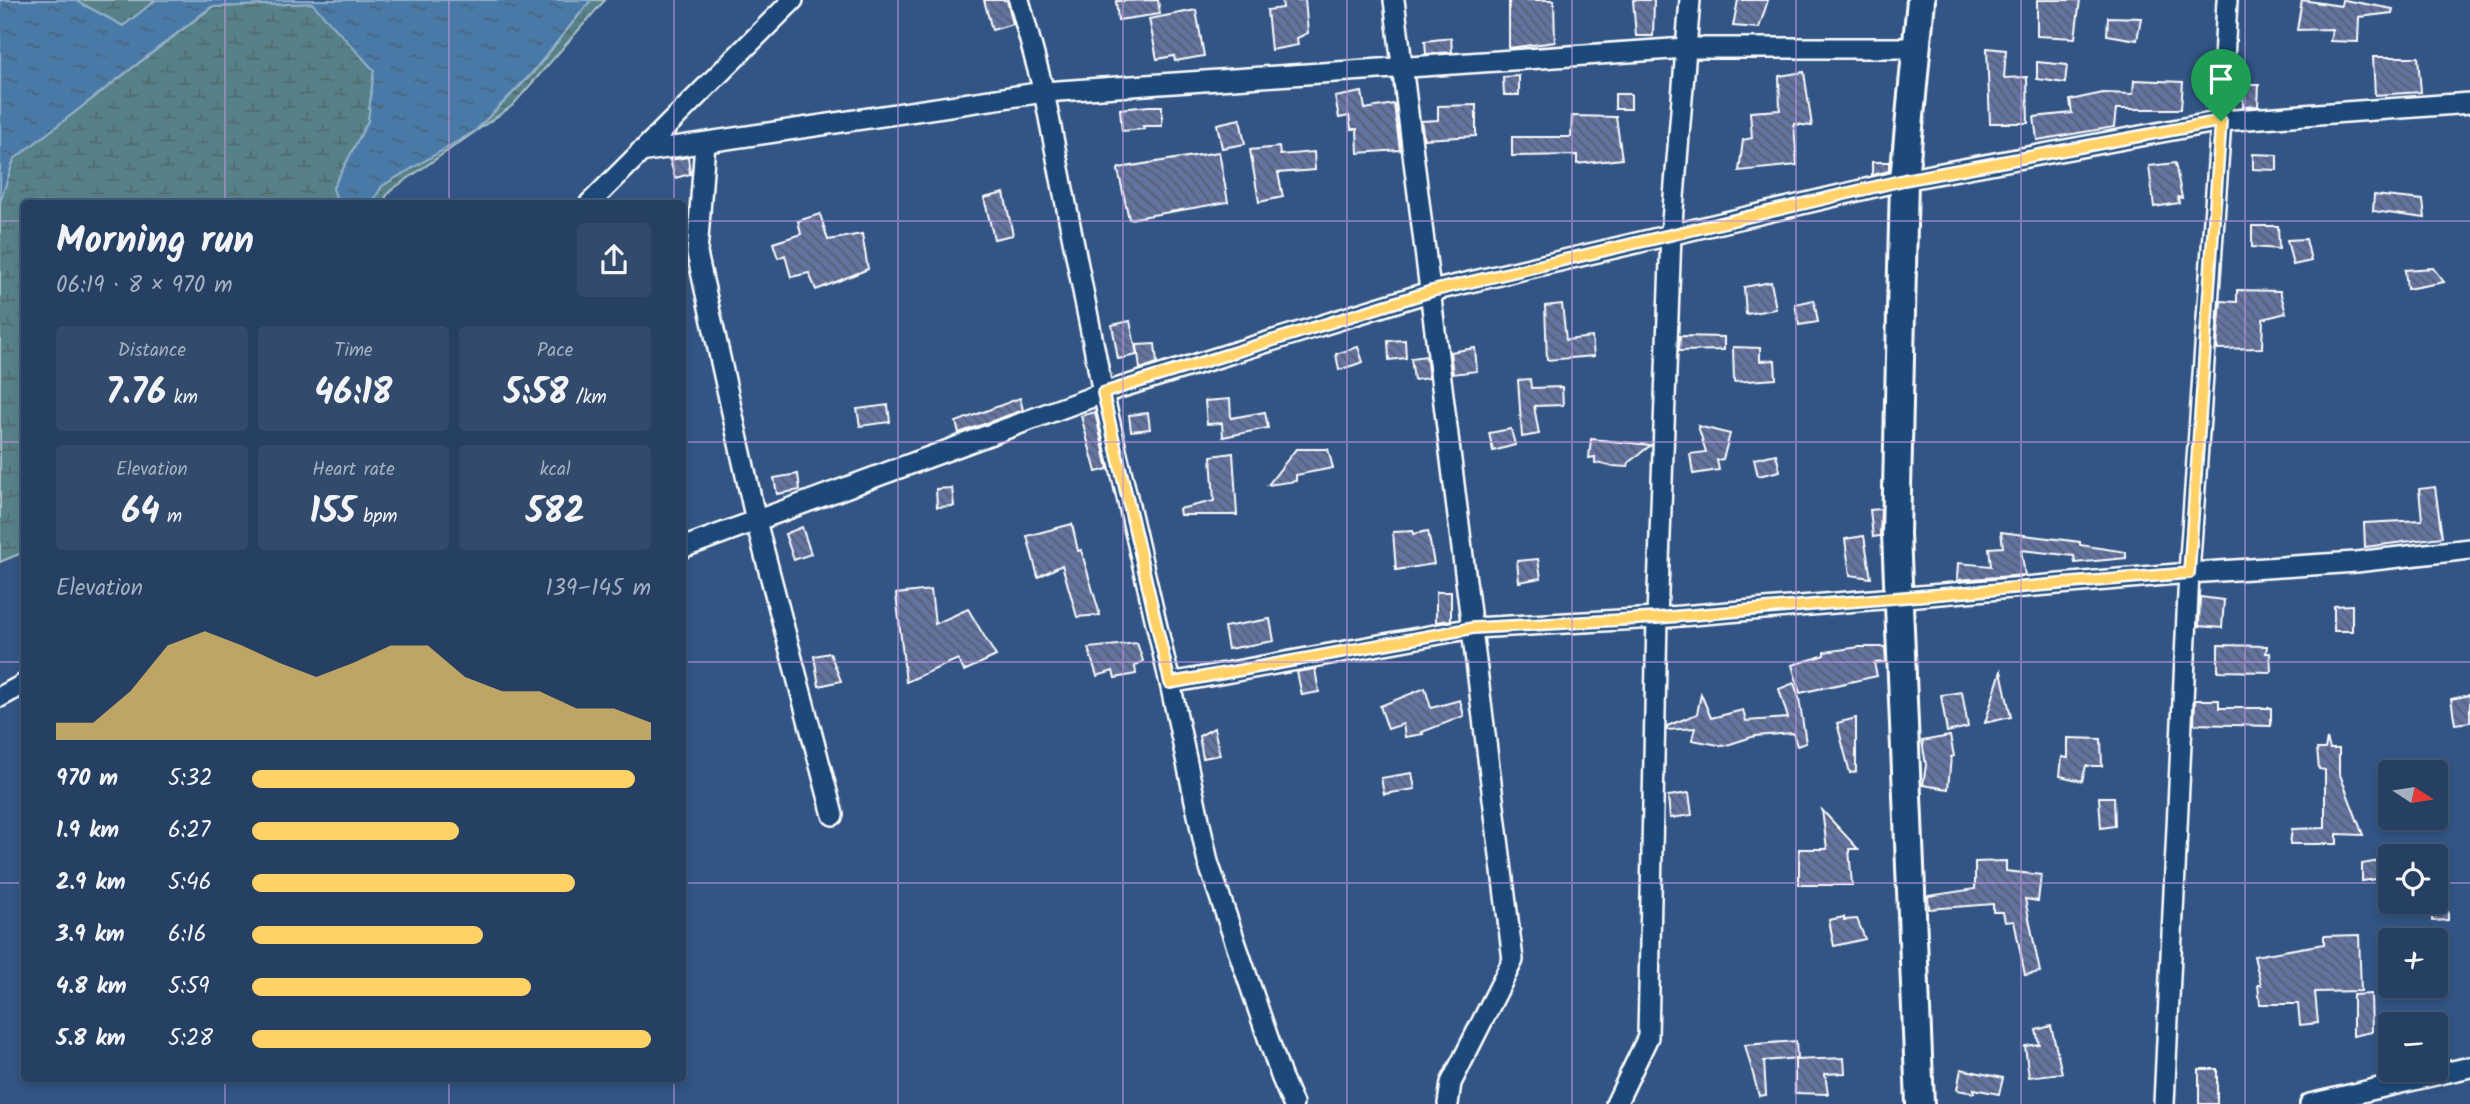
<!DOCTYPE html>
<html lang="en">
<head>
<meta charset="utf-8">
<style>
  :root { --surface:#264064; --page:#324b6d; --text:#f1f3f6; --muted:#a4afbf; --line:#425978; --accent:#ffd166 }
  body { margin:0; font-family:Kalam,sans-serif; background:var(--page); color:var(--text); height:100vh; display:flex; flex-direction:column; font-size:26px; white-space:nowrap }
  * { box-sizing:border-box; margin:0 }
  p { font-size:23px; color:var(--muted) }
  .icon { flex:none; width:38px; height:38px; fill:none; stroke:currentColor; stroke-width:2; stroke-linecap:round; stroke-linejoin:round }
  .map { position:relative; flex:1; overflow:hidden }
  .sheet { position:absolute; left:21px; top:200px; width:665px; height:882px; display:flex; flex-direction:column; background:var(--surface); border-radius:7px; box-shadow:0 4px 10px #0003,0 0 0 2px var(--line) }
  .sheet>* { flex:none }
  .needle { width:46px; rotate:102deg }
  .fabs { position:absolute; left:2378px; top:760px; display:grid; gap:14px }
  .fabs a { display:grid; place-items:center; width:70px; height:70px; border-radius:7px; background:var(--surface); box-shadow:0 4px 10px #0003,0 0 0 2px var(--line); font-size:35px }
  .pin { position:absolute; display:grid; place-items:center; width:60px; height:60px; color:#fff; margin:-72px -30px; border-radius:50% 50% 50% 0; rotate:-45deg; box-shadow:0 0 7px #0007 }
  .pin .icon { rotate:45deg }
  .round { display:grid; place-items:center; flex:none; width:74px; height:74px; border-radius:7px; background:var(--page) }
  .headline { display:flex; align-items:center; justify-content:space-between; height:119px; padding:0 35px }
  h1 { font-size:38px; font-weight:700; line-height:52px }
  .metrics { display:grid; grid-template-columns:repeat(3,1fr); gap:10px; height:119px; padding:7px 35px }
  .metrics div { display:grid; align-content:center; border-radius:7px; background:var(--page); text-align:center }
  .metrics b { font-size:35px; font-weight:700 }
  .metrics small { font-size:19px; font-weight:400 }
  .metrics p { font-size:19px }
  .chart { height:196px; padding:14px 35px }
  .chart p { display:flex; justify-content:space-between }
  .chart svg { width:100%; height:126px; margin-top:7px; fill:var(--accent); opacity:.7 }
  ul { padding:0 35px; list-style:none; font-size:23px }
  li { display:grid; grid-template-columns:112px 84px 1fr; align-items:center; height:52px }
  li i { height:18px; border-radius:9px; background:var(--accent) }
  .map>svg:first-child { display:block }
  .wetland { fill:url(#wetland-marsh); stroke:#abc0c4; stroke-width:2 }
  .water { fill:url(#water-ripples); stroke:#92afca; stroke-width:2 }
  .building { fill:url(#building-back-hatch); stroke:#fff; stroke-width:2 }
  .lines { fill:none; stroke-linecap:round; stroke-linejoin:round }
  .street-casing { stroke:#fff; stroke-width:24 }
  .secondary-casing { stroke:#fff; stroke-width:32 }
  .street { stroke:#1f4a7a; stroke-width:19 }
  .secondary { stroke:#1f4a7a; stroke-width:26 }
  .route-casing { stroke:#fff; stroke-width:14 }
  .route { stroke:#ffd166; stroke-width:9 }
  .grid { fill:none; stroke:#bd96df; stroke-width:2; stroke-opacity:0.55 }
</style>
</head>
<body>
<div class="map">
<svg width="2470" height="1104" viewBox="0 0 2470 1104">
  <defs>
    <pattern id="wetland-marsh" width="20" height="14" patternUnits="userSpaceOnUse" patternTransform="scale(1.75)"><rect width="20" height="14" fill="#578188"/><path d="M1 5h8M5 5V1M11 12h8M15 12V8" fill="none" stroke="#52696d"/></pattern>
    <pattern id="water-ripples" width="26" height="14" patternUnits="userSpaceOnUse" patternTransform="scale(1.75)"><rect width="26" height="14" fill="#4a7aa7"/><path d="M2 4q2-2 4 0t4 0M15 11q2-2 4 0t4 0" fill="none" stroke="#4b637a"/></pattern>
    <pattern id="building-back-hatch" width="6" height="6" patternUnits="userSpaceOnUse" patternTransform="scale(1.75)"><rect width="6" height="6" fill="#6373a0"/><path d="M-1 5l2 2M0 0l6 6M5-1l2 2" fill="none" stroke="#565e72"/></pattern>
  </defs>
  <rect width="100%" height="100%" fill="#325585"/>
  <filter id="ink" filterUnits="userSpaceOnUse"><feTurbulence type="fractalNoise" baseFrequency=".0143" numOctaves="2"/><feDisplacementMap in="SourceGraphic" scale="14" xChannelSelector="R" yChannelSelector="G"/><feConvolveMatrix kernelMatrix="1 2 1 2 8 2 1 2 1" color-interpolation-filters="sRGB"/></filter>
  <g filter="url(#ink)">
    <g class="wetland">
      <polygon points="75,0 156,0 123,26"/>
      <polygon points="591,0 605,0 512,106 390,191 382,203 372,203 382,186 475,131 532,74"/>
      <polygon points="313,3 374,70 368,121 333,188 338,203 24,203 24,552 0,562 0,202 14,159 212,7"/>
    </g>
    <polygon class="water" points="0,0 75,0 123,26 156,0 591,0 531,74 475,131 382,186 372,203 338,203 333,188 368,121 374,70 312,3 211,7 14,159 0,202"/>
    <g class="building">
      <polygon points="984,0 1007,0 1013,24 992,30"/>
      <polygon points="1158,0 1160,14 1118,20 1116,1"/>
      <polygon points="1282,0 1305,0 1308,33 1297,38 1298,45 1271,50 1267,10 1283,8"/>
      <polygon points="1509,0 1554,0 1555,42 1509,48"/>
      <polygon points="1633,0 1654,0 1653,36 1636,36"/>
      <polygon points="1738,0 1768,0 1759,28 1733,26"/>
      <polygon points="2037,0 2080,0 2075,38 2037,36"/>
      <polygon points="2302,0 2341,6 2342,0 2344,0 2393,9 2392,13 2359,17 2358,42 2330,41 2332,29 2297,30"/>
      <polygon points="1196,10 1204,56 1175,61 1174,56 1157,59 1149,19"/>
      <polygon points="2108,17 2141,18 2137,40 2107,35"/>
      <polygon points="1451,38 1452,52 1426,54 1425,41"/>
      <polygon points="1987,48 2006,50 2004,78 2027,77 2028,123 1990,123"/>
      <polygon points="2373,57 2418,57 2421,92 2375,95"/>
      <polygon points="2037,62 2067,65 2065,83 2037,79"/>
      <polygon points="1804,72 1812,126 1794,124 1797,165 1739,171 1743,140 1752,138 1750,112 1780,110 1779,76"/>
      <polygon points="1519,76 1519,95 1504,95 1503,77"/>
      <polygon points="2134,80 2183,82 2181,109 2116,109 2114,127 2037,140 2034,117 2072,113 2070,100 2103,93 2133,94"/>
      <polygon points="2243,85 2259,85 2258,106 2243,107"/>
      <polygon points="1362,92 1365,109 1394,104 1400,150 1358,153 1357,129 1351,129 1349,116 1339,118 1335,97"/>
      <rect x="1615" y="94" width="16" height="15"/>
      <polygon points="1476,105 1476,136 1424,139 1421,121 1438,120 1438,106"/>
      <polygon points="1149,106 1162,106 1162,126 1143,126 1144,129 1122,131 1120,109"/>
      <polygon points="1572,116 1616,117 1622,159 1577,164 1577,155 1512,156 1512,137 1571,137"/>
      <polygon points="1240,119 1245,144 1222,148 1217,124"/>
      <polygon points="1279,147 1280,155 1314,152 1315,170 1278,173 1283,197 1259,202 1250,150"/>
      <polygon points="1219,152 1228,202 1129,219 1118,170 1119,168"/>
      <polygon points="2253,154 2277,155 2277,170 2253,169"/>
      <polygon points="688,157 690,174 675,178 670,160"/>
      <polygon points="1872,162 1889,162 1889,171 1872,175"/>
      <polygon points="2175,163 2182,198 2178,197 2179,203 2154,207 2149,166"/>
      <polygon points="1004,193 1013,235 994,239 984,198"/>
      <polygon points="2374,195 2423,200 2425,218 2373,211"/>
      <polygon points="820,214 828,240 862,234 868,269 816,290 809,273 791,277 785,255 778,258 773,243 801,234 798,221"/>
      <polygon points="2252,226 2278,226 2279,249 2252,247"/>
      <polygon points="2306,239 2311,261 2293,265 2287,240"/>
      <polygon points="2433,268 2444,282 2407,289 2405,270"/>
      <polygon points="1771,282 1776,309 1746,314 1744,287"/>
      <polygon points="2237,290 2280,291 2286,313 2263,319 2262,348 2217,349 2221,301 2237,302"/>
      <polygon points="1814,300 1818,322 1799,325 1795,304"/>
      <polygon points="1562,304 1566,340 1592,337 1594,356 1547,360 1545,306"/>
      <polygon points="1130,321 1137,355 1118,359 1112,325"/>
      <polygon points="1680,336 1724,337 1724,350 1679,351"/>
      <polygon points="1405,340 1406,358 1389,360 1388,341"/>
      <polygon points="1155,344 1157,363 1140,369 1137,345"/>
      <polygon points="1358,347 1363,362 1339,370 1336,354"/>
      <polygon points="1733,347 1760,348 1760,361 1775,360 1776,379 1734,382"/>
      <polygon points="1475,348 1477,371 1453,374 1450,352"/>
      <polygon points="1426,356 1429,378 1414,380 1411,358"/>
      <polygon points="1530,379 1531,388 1562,387 1563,405 1534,406 1539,434 1522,437 1518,380"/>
      <polygon points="1020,398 1023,410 959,433 956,422"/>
      <polygon points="1230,399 1231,418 1265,412 1268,428 1223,437 1222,423 1207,424 1205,401"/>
      <polygon points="888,405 890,422 860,426 857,409"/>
      <polygon points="1095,412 1108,469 1096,472 1081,416"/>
      <polygon points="1148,413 1150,429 1131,431 1129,415"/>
      <polygon points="1698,426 1730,434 1723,459 1717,460 1719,470 1693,474 1690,454 1706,452"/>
      <polygon points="1511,429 1515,445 1493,451 1489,433"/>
      <polygon points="1591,439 1651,445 1629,462 1628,467 1612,466 1595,463 1595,457 1589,458"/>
      <polygon points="1296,449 1328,449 1333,468 1296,475 1296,481 1268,485"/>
      <polygon points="1233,453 1237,515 1180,515 1179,509 1214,501 1211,456"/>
      <polygon points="1776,454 1780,471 1758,476 1754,459"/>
      <polygon points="798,474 800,490 777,494 774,478"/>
      <polygon points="2435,487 2442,537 2365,547 2364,523 2422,520 2419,489"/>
      <polygon points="952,488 954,506 937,507 936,489"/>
      <polygon points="1881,509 1880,536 1873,537 1870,510"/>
      <polygon points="1072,524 1078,551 1081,550 1100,615 1077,617 1062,565 1038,577 1027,536"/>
      <polygon points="802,527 811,554 794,560 785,534"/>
      <polygon points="1413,531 1413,534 1428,531 1434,564 1396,570 1393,532"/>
      <polygon points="2001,532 2080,542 2080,545 2126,552 2126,558 2075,563 2074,556 2021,550 2025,575 1957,580 1958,563 1991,566 1989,548 2003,547"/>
      <polygon points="1864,536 1871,578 1850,575 1845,539"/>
      <polygon points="1538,559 1541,578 1519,582 1517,561"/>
      <polygon points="931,590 935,624 968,609 996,656 964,671 958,659 906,682 896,594"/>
      <polygon points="1436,592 1451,592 1451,620 1436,622"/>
      <polygon points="2200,597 2224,600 2222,628 2199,626"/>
      <polygon points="2352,605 2352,631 2334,631 2334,606"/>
      <polygon points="1270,619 1274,641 1228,649 1224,627"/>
      <polygon points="1137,643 1143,661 1135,666 1136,674 1115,678 1113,671 1097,676 1088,648"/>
      <polygon points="2218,645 2267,646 2266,653 2270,653 2271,672 2218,671"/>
      <polygon points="1859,647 1885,647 1886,662 1874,663 1877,676 1800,693 1792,665 1816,658 1824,655 1824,652"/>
      <polygon points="830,653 841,681 819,686 814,656"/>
      <polygon points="1315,669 1319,692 1302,695 1297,672"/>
      <polygon points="2001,671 2011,717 1985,723"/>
      <polygon points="1794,683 1799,698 1806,743 1797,746 1793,733 1755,736 1724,746 1692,740 1695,728 1667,730 1667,726 1697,714 1701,694 1711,718 1743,710 1746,721 1788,718 1779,689"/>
      <polygon points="1425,688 1431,708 1460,700 1464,716 1422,732 1423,734 1405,737 1403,724 1388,729 1380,706"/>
      <polygon points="1962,692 1968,727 1947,732 1941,695"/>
      <polygon points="2470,695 2470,722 2455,724 2451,699"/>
      <polygon points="2195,700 2219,700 2219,708 2271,708 2271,726 2194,724"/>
      <polygon points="1856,718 1856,772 1850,773 1837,723"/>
      <polygon points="1214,728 1220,755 1203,758 1199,736"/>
      <polygon points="1950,736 1954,756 1951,757 1948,789 1923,785 1926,765 1922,741"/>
      <polygon points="2068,738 2101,739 2102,766 2086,766 2082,781 2060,776 2062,757 2068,758"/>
      <polygon points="2327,739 2330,749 2339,749 2339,772 2363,835 2337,834 2337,844 2290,844 2292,829 2325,828 2325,770 2319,769 2317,749 2325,749"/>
      <polygon points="1412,773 1415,789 1384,794 1381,778"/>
      <polygon points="1689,793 1692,815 1670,818 1668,796"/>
      <polygon points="2099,797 2114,797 2115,826 2101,828"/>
      <polygon points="1822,810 1858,849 1849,849 1852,885 1799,885 1799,849 1827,849"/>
      <polygon points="2390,859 2390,877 2362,881 2362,864"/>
      <polygon points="2006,861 2006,871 2041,875 2038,901 2025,899 2040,972 2025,975 2014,921 2005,922 2003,912 1993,912 1993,904 1929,909 1928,896 1975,889 1975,862"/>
      <polygon points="2432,901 2448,901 2448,920 2432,921"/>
      <polygon points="1844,917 1844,920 1857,919 1865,939 1834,946 1829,920"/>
      <polygon points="2359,935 2361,991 2315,992 2318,1023 2300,1025 2298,1004 2260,1004 2258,985 2261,985 2254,956 2324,944 2324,936"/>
      <polygon points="2371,994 2372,1032 2353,1036 2353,995"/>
      <polygon points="2051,1026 2062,1073 2029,1077 2025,1046 2039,1044 2036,1030"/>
      <polygon points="1796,1041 1797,1058 1764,1061 1766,1095 1759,1096 1745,1045"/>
      <polygon points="1844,1058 1845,1073 1825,1074 1828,1094 1795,1093 1795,1060"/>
      <polygon points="1961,1069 2003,1078 1999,1094 1974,1089 1974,1093 1957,1090"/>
      <rect x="2199" y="1069" width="18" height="35"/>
    </g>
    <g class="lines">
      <g class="street-casing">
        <g id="street">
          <polyline points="1019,0 1044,92 1103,393 1170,683 1208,862 1281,1076 1293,1104"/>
          <polyline points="1394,0 1513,960 1451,1083 1448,1104"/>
          <polyline points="705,143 697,253 756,521 833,815"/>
          <polyline points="640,152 1044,92 1686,48 1916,48"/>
          <polyline points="590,203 793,0"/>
          <polyline points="682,548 1103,393 1432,291 1904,180 2221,121 2470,103"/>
          <polyline points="1170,683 1473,628 1657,618 2189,573 2356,562 2470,549"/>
          <polyline points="0,697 24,684"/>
          <polyline points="1616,1104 1648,1037 1657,618 1671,234 1690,0"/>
          <polyline points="2164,1104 2189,573 2221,121 2227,0"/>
          <polyline points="2310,1104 2470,1067"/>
        </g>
      </g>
      <g class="secondary-casing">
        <polyline id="secondary" points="1920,1104 1896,534 1904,180 1921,0"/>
      </g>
      <use href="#street" class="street"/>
      <use href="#secondary" class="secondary"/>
    </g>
  </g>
  <g class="lines" filter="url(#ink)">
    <g class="route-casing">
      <polygon id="route" points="2221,121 2189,573 1657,618 1473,628 1170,683 1103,393 1432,291 1904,180"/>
    </g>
    <use href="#route" class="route"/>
  </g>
  <path class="grid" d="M225,0V203M449,0V203M674,0V203M898,0V1104M1123,0V1104M1347,0V1104M1572,0V1104M1796,0V1104M2021,0V1104M2245,0V1104M0,221H24M682,221H2470M0,442H24M682,442H2470M0,662H24M682,662H2470M0,883H24M682,883H2390M2436,883H2470M225,1078V1104M449,1078V1104M674,1078V1104"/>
</svg>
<div class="fabs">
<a><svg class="needle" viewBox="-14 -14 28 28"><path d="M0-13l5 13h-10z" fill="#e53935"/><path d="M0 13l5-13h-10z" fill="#a4afbf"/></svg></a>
<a><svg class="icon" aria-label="locate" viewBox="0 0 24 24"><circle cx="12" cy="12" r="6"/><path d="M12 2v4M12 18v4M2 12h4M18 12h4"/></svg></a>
<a>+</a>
<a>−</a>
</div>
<div class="pin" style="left:2221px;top:121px;background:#1e9e55"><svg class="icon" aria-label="arrive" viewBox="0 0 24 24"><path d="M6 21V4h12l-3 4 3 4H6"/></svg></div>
<section class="sheet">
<div class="headline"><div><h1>Morning run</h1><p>06:19 · 8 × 970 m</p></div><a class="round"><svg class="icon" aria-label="share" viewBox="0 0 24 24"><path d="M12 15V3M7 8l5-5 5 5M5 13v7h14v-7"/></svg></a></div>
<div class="metrics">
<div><p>Distance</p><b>7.76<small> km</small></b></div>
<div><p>Time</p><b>46:18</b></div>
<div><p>Pace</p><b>5:58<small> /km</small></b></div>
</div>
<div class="metrics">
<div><p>Elevation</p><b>64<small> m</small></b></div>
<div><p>Heart rate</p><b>155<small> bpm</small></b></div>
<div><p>kcal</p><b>582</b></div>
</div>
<div class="chart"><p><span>Elevation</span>139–145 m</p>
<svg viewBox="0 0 160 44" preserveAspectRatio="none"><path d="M0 44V38L10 38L20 27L30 11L40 6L50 11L60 17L70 22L80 17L90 11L100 11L110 22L120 27L130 27L140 33L150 33L160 38V44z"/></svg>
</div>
<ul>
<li><b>970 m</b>5:32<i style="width:96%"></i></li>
<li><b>1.9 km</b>6:27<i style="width:52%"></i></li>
<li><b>2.9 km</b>5:46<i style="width:81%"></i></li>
<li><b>3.9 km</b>6:16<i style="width:58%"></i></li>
<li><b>4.8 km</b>5:59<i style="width:70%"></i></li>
<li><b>5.8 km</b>5:28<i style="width:100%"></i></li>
</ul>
</section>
</div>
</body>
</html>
